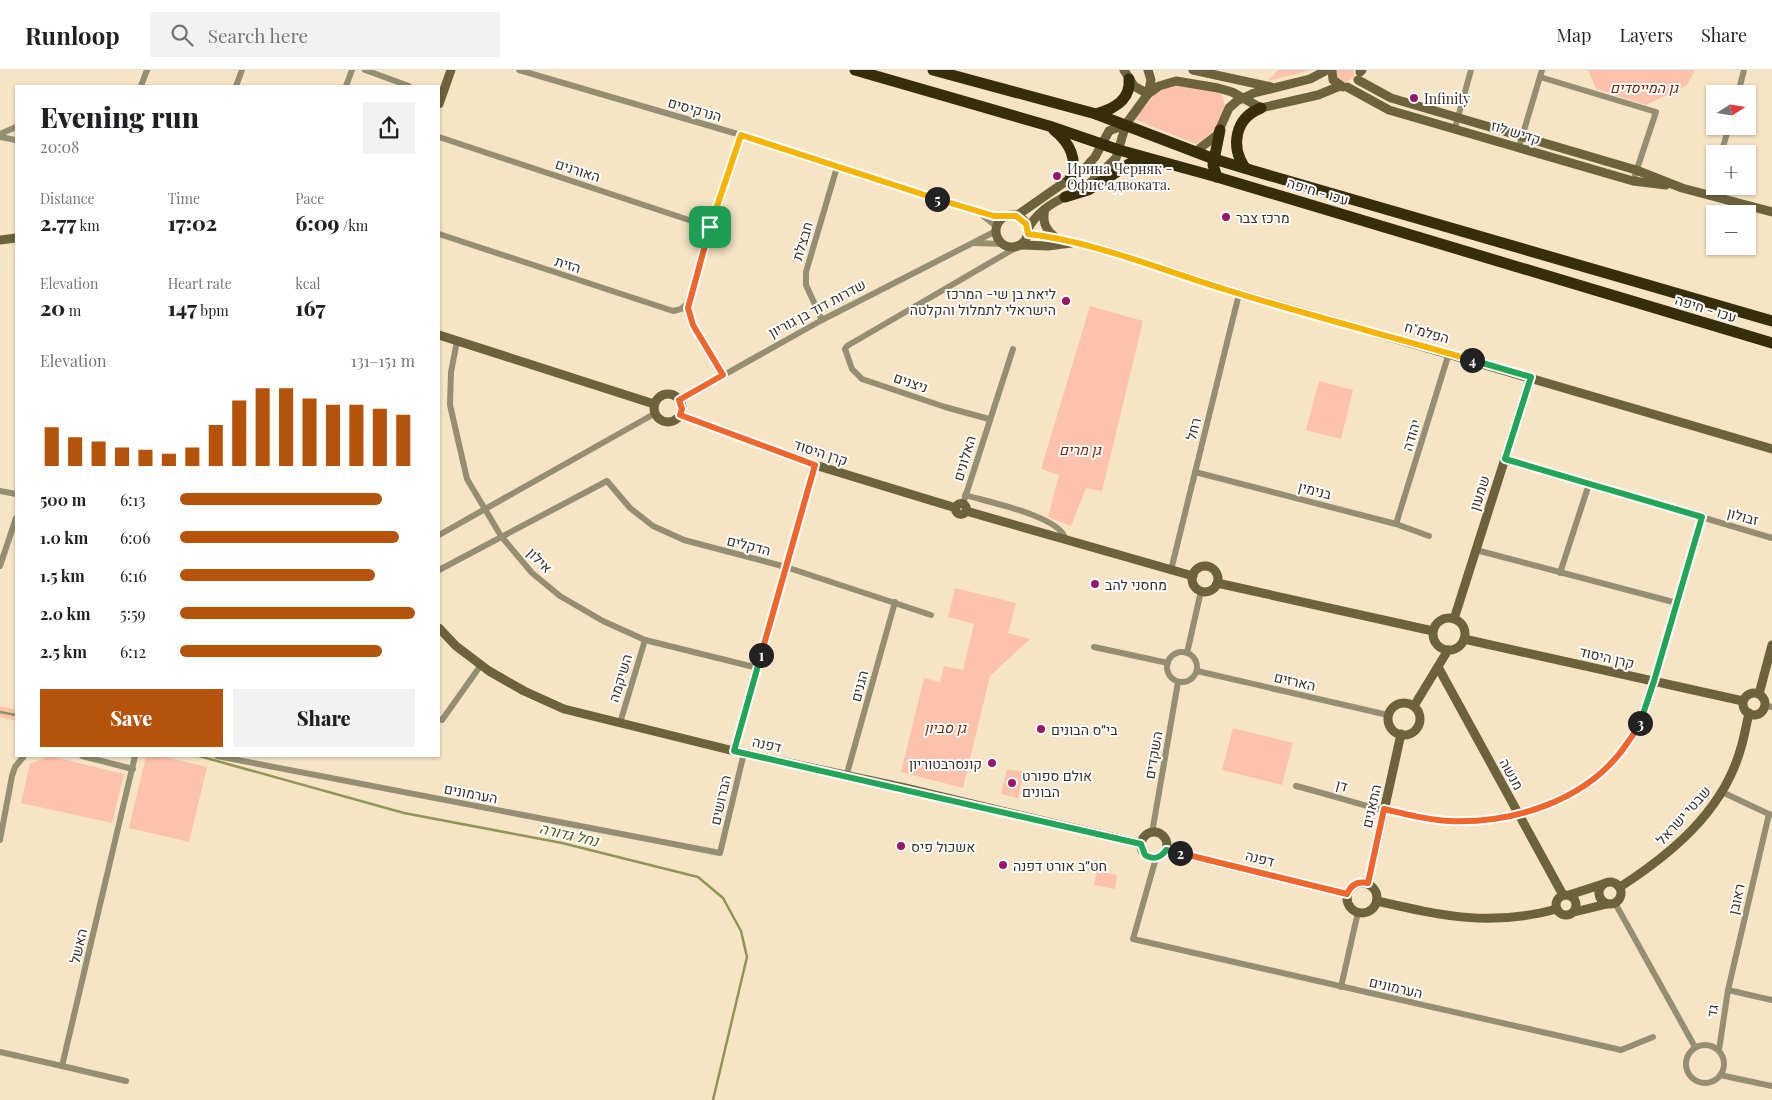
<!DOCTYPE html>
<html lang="en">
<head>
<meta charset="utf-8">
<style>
  :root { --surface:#fff; --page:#f2f2f2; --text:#202124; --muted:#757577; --line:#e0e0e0; --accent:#b45309 }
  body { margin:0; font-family:"Playfair Display",Heebo,serif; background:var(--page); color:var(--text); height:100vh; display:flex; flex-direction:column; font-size:19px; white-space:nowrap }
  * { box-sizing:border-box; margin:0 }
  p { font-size:16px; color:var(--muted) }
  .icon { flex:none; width:28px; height:28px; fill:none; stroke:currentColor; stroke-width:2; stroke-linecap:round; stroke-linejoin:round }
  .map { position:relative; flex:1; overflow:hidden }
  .sheet { position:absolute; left:15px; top:15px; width:425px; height:672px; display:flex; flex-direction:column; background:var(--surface); border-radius:0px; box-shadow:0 1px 4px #0004 }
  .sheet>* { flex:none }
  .needle { width:32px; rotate:78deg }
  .controls { position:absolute; left:1706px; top:15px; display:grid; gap:10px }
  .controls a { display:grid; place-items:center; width:50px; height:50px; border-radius:0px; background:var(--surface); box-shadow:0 1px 4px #0004; font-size:25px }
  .pin { position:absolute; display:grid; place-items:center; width:42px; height:42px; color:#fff; margin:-21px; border-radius:10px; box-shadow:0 2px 8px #0006 }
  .km { position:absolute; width:25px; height:25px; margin:-12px; border-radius:50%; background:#222; color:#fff; font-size:14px; line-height:25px; text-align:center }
  .round { display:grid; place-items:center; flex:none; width:52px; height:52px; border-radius:0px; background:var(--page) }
  .headline { display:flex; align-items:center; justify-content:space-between; height:85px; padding:0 25px }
  h1 { font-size:28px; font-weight:800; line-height:38px }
  .stats { display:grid; grid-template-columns:repeat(3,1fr); gap:8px; height:85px; padding:5px 25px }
  .stats div { display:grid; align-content:center }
  .stats b { font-size:21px; font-weight:800 }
  .stats small { font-size:14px; font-weight:400 }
  .stats p { font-size:14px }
  .chart { height:140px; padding:10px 25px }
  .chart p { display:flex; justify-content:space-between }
  .chart svg { width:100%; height:90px; margin-top:5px; stroke:var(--accent); stroke-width:6 }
  .primary-button { display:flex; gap:10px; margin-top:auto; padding:10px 25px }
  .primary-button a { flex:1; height:58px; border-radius:0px; background:var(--accent); color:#fff; font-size:20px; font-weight:800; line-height:58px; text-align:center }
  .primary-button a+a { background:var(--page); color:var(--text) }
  ul { padding:0 25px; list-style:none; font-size:16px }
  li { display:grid; grid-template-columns:80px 60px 1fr; align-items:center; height:38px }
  li i { height:12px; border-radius:6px; background:var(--accent) }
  header { display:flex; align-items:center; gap:30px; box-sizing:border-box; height:70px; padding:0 25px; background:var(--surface); border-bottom:1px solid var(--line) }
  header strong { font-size:24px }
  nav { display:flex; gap:28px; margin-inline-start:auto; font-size:18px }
  .search { width:350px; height:45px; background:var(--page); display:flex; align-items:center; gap:12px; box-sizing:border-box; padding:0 18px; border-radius:0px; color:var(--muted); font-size:19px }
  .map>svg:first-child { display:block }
  .green { fill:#fdc2ab }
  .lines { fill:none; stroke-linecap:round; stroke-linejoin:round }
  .stream { stroke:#8d9657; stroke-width:2.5 }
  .street { stroke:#948e73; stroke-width:6 }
  .secondary { stroke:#6c633c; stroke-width:9 }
  .highway { stroke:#352d0b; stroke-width:11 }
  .split-1-casing { stroke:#fff; stroke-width:10 }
  .split-2-casing { stroke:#fff; stroke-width:10 }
  .split-3-casing { stroke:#fff; stroke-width:10 }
  .split-4-casing { stroke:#fff; stroke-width:10 }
  .split-5-casing { stroke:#fff; stroke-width:10 }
  .split-6-casing { stroke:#fff; stroke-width:10 }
  .split-1 { stroke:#f0652b; stroke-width:6 }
  .split-2 { stroke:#22a559; stroke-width:6 }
  .split-3 { stroke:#f0652b; stroke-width:6 }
  .split-4 { stroke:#22a559; stroke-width:6 }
  .split-5 { stroke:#f5b400; stroke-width:6 }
  .split-6 { stroke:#f5b400; stroke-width:6 }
  .poi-dot { fill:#99156a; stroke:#fff; stroke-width:2 }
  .labels { text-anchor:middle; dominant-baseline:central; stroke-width:4; stroke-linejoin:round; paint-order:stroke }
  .park-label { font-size:14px; font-style:italic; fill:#732700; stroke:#fff }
  .poi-label { font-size:14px; fill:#372f24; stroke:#fff; text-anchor:start }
  .street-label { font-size:14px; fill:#372f24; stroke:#fff }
  .water-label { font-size:15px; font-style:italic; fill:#555c14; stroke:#fff }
</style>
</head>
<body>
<header>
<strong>Runloop</strong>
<div class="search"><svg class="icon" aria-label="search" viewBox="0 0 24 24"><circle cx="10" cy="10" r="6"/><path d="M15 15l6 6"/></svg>Search here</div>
<nav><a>Map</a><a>Layers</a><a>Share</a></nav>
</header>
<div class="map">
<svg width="1772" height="1030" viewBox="0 0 1772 1030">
  <rect width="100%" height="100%" fill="#f7e4c5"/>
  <g class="green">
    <polygon points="1278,0 1311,0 1268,11"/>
    <polygon points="1337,0 1354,0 1354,7 1347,12 1342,12 1337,7"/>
    <polygon points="1588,0 1695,0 1687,15 1646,35 1596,19"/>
    <path d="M1177,13L1220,22C1233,40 1214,66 1196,74L1134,49L1158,21Z"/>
    <polygon points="1090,236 1143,251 1102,421 1086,418 1071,456 1048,447 1059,405 1041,399"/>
    <polygon points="1319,311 1353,320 1341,369 1306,360"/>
    <polygon points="955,518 1016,533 1008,563 1030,569 990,606 963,718 901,702 924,608 940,612 944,596 963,600 974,554 948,547"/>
    <polygon points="0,636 16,640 16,651 0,647"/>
    <polygon points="1233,658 1293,673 1282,715 1222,700"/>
    <polygon points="50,686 124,704 112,753 21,733 30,694"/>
    <polygon points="146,686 161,686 207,697 189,772 129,758"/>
    <polygon points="1007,699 1024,702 1018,728 1001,724"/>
    <polygon points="1097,801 1117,805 1115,819 1094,815"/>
  </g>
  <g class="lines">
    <g class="stream">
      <polyline points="0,642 16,645"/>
      <polyline points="199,686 404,743 562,773 698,807 723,828 741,861 747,887 713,1030"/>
    </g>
    <g class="street">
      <polyline points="365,0 409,16"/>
      <polyline points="519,0 741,65 977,142 994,146 1006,146"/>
      <polyline points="1540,7 1656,42 1633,111"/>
      <polyline points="141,16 147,0"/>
      <polyline points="236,16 242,0"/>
      <polyline points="346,16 352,0"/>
      <polyline points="1738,24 1744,0"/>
      <polyline points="1455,58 1471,0"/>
      <polyline points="0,64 16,57"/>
      <polyline points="0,67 16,70"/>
      <polyline points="439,67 710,157"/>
      <polyline points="1519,77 1542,0"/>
      <polyline points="1721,84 1729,56"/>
      <polyline points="1709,125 1715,104"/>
      <polyline points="982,145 997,157"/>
      <polyline points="439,164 673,241 681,239 688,233"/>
      <polyline points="974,173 1002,174"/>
      <polyline points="822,250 806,215 806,202 837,97"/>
      <polyline points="457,271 451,302 450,335 467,409 501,466 532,503 560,526 603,551 645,570 758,598"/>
      <polyline points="723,305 693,255 688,233 710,157 741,65"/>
      <polyline points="679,330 822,250 996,161"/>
      <polyline points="989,349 945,337 862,309 852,299 845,279 847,276 1017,177"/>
      <polyline points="1505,389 1772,468"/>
      <polyline points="1195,402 1396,454 1429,466"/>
      <polyline points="0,421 16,424"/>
      <path d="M965,425C988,432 1059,446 1065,468"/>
      <polyline points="963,434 1013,279"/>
      <polyline points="1396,454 1449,283"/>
      <polyline points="439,465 654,344"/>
      <polyline points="1476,480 1677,533"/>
      <polyline points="0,496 16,448"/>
      <polyline points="439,500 607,411 630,438 653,456 684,470 786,497 931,545"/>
      <polyline points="1171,500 1239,224"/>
      <polyline points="1560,503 1589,414"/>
      <polyline points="1094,577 1168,593"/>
      <circle cx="1182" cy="597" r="15"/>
      <polyline points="1187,583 1201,521"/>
      <polyline points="1197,601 1388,645"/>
      <polyline points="1765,635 1772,637"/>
      <polyline points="439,649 442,650 481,595"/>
      <polyline points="620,653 645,570"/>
      <polyline points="734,681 815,395"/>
      <polyline points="82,686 133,699"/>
      <polyline points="217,686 720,783 744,683"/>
      <polyline points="846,707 895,532"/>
      <path d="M1296,716C1344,728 1396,748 1447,751C1521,756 1600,724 1638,658C1649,637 1655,609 1662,586C1675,540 1689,493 1702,447"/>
      <polyline points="1722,722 1771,745"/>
      <polyline points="1152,763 1178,612"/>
      <polyline points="0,770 12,706 15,697 24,686"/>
      <polyline points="1156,788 1133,869 1621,980 1653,967"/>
      <polyline points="1615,833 1695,977"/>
      <polyline points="1341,917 1358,842"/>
      <polyline points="1728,920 1769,744"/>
      <circle cx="1705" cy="994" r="19"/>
      <polyline points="1719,980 1728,920 1772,930"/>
      <polyline points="0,982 62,996 135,686"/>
      <polyline points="62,996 126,1011"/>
      <polyline points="1720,1005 1772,1016"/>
    </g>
    <g class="secondary">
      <polyline points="1124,0 1134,16 1148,24"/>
      <polyline points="1148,0 1151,10 1148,24"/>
      <polyline points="1193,0 1271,17"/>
      <polyline points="1332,0 1333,10 1343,17"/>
      <polyline points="1360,2 1362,0"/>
      <polyline points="1358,10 1391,28 1636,100 1682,118 1772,142"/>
      <polyline points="1347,17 1389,40 1633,111 1666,115"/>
      <polyline points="439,34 451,0"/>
      <polyline points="1195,82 1217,65 1229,38 1237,31 1254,23 1310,9 1327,0"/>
      <polyline points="1089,114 1116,88 1126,54"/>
      <path d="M1045,139C1042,151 1045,159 1055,167"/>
      <circle cx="1012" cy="161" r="16"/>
      <polyline points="1013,146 1019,144 1085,98 1095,87 1109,61 1126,54 1148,24 1159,16 1176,11 1218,18 1232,22 1261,38 1318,25 1340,16"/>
      <path d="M1028,159C1036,143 1053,132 1069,125"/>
      <path d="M1028,164C1100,172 1171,204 1241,224C1418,276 1595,326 1772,379"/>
      <polyline points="0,170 16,168"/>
      <polyline points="1021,175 1048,176 1071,173"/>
      <polyline points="439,265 654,334"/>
      <circle cx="668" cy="338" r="14"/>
      <polyline points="680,345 815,395 956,438"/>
      <circle cx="961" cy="439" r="5.5"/>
      <polyline points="966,441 1193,506"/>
      <circle cx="1205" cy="509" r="13"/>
      <polyline points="1217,513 1433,561"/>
      <circle cx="1449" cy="564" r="16"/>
      <polyline points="1454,549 1531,307"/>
      <polyline points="439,558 456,576 489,601 524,621 564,639 734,681 905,718 1141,774"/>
      <polyline points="1464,569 1743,631"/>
      <polyline points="1438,597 1563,825"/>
      <circle cx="1754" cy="634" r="11"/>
      <polyline points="1759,624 1772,575"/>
      <circle cx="1404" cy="649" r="16"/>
      <polyline points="1414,636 1448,580"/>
      <circle cx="1154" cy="775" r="13"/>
      <polyline points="1166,780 1347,824"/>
      <circle cx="1610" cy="823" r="11"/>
      <circle cx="1362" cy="828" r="15"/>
      <polyline points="1368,813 1401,664"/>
      <path d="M1620,817C1671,784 1722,742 1740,681C1744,669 1746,656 1749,643"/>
      <circle cx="1566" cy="835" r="10"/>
      <polyline points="1569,825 1603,814"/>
      <path d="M1377,831C1442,846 1491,857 1557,839"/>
      <polyline points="1574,842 1607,834"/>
    </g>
    <g class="highway">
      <polyline points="855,0 1049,56 1119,80 1217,107 1772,273"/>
      <polyline points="933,0 1096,44 1214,89 1254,101 1772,251"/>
      <path d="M1096,44C1114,39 1131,30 1129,9"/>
      <path d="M1054,60C1069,72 1079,90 1070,109"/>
      <path d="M1245,98C1230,76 1235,48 1261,38"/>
      <polyline points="1217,107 1213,95 1220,60"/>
      <polyline points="1065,127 1088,120 1134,91 1149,89"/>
    </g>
  </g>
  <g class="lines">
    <g class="split-1-casing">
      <polyline id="split-1" points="710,157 688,238 693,255 723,305 679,330 682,339 680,345 815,395 761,585"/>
    </g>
    <g class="split-2-casing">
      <path id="split-2" d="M761,585L734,681L1141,774L1145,785C1153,790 1161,788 1166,780L1180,783"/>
    </g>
    <g class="split-3-casing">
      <path id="split-3" d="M1180,783L1347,824C1351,814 1358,811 1368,813L1384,739C1405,744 1426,750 1448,751C1514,754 1590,730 1628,672C1632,666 1637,660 1640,653"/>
    </g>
    <g class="split-4-casing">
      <polyline id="split-4" points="1472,290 1531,307 1505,389 1702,447 1654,611 1640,653"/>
    </g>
    <g class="split-5-casing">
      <path id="split-5" d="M937,129L994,146H1016L1026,154L1028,164C1093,171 1161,200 1224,219C1306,245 1390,266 1472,290"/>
    </g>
    <g class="split-6-casing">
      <polyline id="split-6" points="710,157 741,65 937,129"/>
    </g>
    <use href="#split-1" class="split-1"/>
    <use href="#split-2" class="split-2"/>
    <use href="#split-3" class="split-3"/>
    <use href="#split-4" class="split-4"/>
    <use href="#split-5" class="split-5"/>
    <use href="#split-6" class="split-6"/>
  </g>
  <g class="poi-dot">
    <circle cx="1414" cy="28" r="5"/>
    <circle cx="1057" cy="106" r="5"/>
    <circle cx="1226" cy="147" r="5"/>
    <circle cx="1066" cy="231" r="5"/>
    <circle cx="1095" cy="514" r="5"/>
    <circle cx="1041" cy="659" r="5"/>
    <circle cx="992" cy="693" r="5"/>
    <circle cx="1012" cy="713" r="5"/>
    <circle cx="901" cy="776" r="5"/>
    <circle cx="1003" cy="795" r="5"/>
  </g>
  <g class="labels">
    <g class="park-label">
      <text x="1644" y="17">גן המייסדים</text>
      <text x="1080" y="379">גן מרים</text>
      <text x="945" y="657">גן סביון</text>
    </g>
    <g class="poi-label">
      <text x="1424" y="28">Infinity</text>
      <text x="1067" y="98">Ирина Черняк -<tspan x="1067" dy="16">Офис адвоката.</tspan></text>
      <text x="1236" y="147">מרכז צבר</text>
      <text x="1056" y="223" text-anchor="end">ליאת בן שי- המרכז<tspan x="1056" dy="16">הישראלי לתמלול והקלטה</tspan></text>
      <text x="1105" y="514">מחסני להב</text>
      <text x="1051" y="659">בי״ס הבונים</text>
      <text x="982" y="693" text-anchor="end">קונסרבטוריון</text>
      <text x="1022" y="705">אולם ספורט<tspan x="1022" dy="16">הבונים</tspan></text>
      <text x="911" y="776">אשכול פיס</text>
      <text x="1013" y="795">חט״ב אורט דפנה</text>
    </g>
    <g class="street-label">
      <text transform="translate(695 39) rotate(16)">הנרקיסים</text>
      <text transform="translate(1516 62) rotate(17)">קדיש לוז</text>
      <text transform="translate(578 100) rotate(18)">האורנים</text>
      <text transform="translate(1318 121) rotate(17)">עכו - חיפה</text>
      <text transform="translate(802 171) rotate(-73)">חבצלת</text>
      <text transform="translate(568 194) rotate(18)">הזית</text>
      <text transform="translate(817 238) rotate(-28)">שדרות דוד בן גוריון</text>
      <text transform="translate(1706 238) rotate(17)">עכו - חיפה</text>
      <text transform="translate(1427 262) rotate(16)">הפלמ"ח</text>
      <text transform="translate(911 312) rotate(19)">ניצנים</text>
      <text transform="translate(1193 359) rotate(-76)">רחל</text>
      <text transform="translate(1411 365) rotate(-73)">יהודה</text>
      <text transform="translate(821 382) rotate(18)">קרן היסוד</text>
      <text transform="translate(964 388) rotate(-73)">האלונים</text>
      <text transform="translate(1315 420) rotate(15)">בנימין</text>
      <text transform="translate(1479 423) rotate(-72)">שמעון</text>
      <text transform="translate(1743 446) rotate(16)">זבולון</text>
      <text transform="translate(749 475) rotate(14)">הדקלים</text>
      <text transform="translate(540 490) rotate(45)">אילון</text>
      <text transform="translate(1607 587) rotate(13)">קרן היסוד</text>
      <text transform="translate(620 608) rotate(-73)">השיקמה</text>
      <text transform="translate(1295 611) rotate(13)">הארזים</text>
      <text transform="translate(859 616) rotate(-75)">הגנים</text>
      <text transform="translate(767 674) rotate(13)">דפנה</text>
      <text transform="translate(1153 685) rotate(-80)">השקדים</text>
      <text transform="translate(1512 704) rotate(61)">מנשה</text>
      <text transform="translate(1342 715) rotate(15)">דן</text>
      <text transform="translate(471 723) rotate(11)">הערמונים</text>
      <text transform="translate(720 730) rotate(-77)">הברושים</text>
      <text transform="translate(1371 736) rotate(-77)">התאנים</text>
      <text transform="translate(1683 745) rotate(-48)">שבטי ישראל</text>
      <text transform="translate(1260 788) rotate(14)">דפנה</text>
      <text transform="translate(1736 829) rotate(-77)">ראובן</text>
      <text transform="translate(78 876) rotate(-77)">האשל</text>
      <text transform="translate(1396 917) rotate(13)">הערמונים</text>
      <text transform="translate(1712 941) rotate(-82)">גד</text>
    </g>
    <g class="water-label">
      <text transform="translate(569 764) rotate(13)">נחל גדורה</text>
    </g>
  </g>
</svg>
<div class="controls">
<a><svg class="needle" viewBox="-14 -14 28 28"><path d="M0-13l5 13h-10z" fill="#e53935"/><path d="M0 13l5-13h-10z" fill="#757577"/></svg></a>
<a>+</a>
<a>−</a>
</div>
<div class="pin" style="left:710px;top:157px;background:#1e9e55"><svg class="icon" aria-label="arrive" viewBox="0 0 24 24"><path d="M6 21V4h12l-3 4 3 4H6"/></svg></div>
<b class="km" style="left:761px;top:585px">1</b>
<b class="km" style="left:1180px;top:783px">2</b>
<b class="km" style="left:1640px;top:653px">3</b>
<b class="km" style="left:1472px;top:290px">4</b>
<b class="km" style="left:937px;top:129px">5</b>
<section class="sheet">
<div class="headline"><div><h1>Evening run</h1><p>20:08</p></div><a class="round"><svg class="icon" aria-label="share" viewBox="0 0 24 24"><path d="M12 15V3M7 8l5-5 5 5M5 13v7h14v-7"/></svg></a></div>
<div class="stats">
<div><p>Distance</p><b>2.77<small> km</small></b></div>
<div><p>Time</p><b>17:02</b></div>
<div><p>Pace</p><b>6:09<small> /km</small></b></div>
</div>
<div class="stats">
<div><p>Elevation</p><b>20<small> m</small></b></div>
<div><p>Heart rate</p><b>147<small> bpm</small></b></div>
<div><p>kcal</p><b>167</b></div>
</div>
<div class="chart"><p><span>Elevation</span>131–151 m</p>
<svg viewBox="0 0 160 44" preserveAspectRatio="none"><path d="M5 44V25M15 44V30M25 44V32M35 44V35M45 44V36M55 44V38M65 44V35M75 44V24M85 44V12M95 44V6M105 44V6M115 44V11M125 44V14M135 44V14M145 44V16M155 44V19"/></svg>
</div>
<ul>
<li><b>500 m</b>6:13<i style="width:86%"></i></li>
<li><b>1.0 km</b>6:06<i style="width:93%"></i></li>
<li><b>1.5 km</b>6:16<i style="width:83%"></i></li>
<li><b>2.0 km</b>5:59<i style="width:100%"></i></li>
<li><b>2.5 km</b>6:12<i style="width:86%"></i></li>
</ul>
<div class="primary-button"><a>Save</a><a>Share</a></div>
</section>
</div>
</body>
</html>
